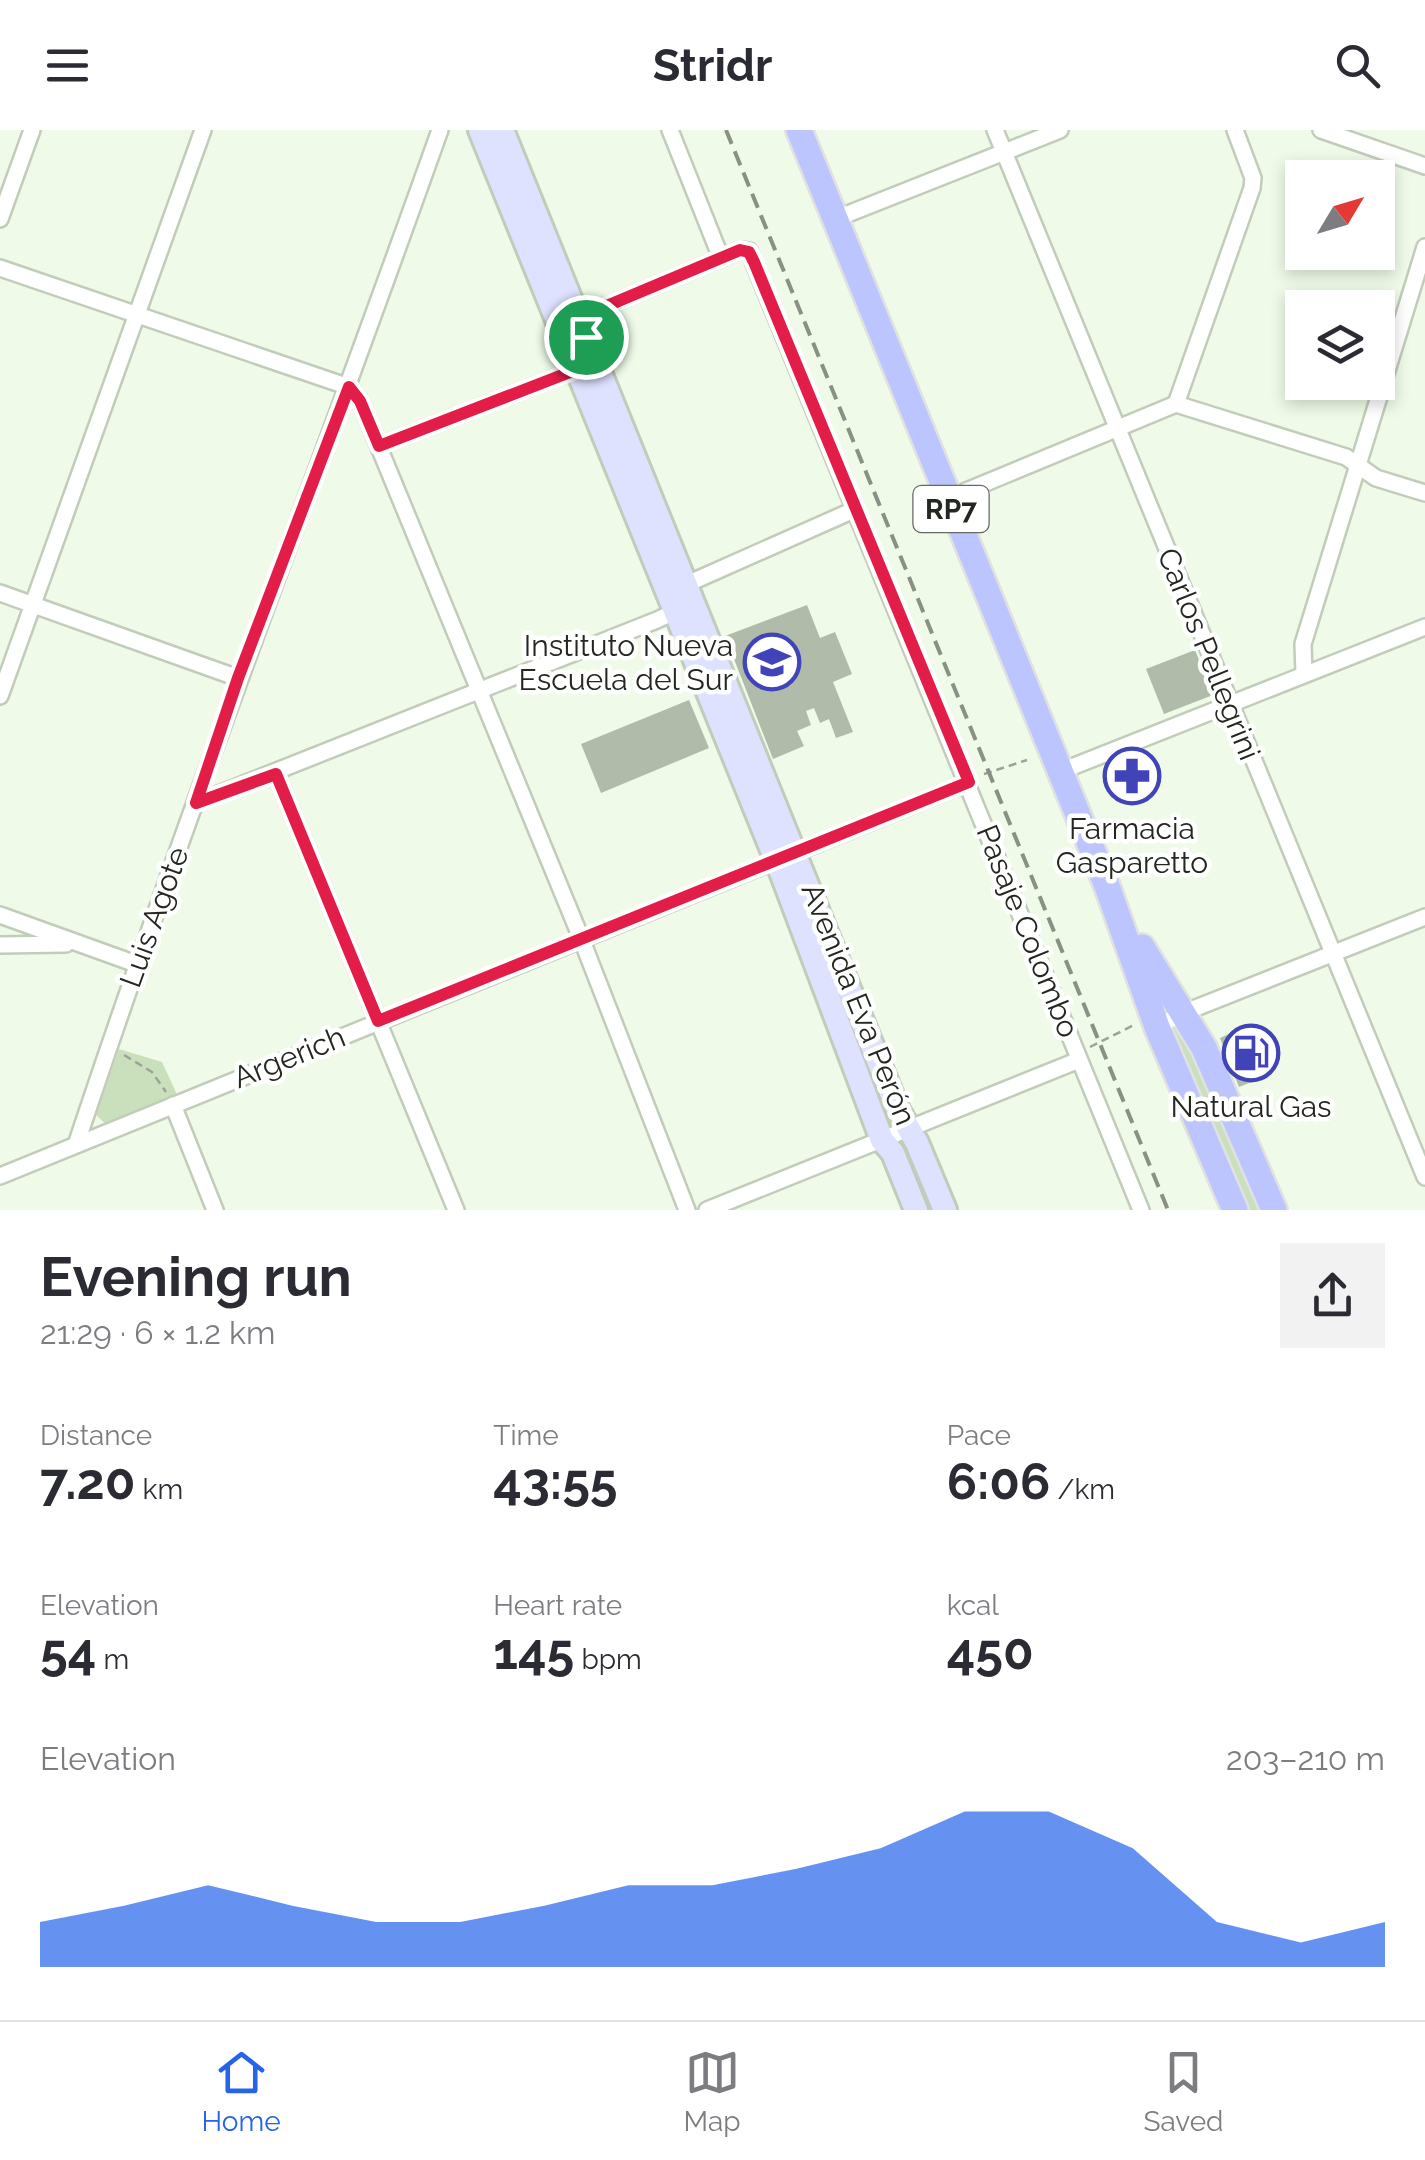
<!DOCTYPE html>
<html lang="en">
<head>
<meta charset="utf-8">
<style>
  :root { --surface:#fff; --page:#f2f2f3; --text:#2b2b33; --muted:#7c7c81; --line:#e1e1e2; --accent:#2563eb }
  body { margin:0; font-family:Raleway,sans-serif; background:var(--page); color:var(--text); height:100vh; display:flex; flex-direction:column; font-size:38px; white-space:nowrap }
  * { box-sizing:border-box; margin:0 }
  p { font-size:32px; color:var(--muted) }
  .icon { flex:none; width:55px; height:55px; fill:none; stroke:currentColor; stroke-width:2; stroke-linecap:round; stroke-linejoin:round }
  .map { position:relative; height:1080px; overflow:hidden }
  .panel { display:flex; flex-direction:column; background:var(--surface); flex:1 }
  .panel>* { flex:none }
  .needle { width:65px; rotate:52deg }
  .tools { position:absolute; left:1285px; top:30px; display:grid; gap:20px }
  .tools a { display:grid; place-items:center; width:110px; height:110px; border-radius:0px; background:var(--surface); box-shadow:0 5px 15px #0003; font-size:50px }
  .pin { position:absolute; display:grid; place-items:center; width:85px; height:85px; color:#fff; margin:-42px; border:5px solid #fff; border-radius:50%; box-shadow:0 2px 10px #0007 }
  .round { display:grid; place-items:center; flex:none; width:105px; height:105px; border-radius:0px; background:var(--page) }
  .overview { display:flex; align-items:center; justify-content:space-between; height:170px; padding:0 40px }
  h1 { font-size:55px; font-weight:700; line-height:75px }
  .metrics { display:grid; grid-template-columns:repeat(3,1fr); gap:15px; height:170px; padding:10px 40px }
  .metrics div { display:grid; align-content:center }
  .metrics b { font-size:50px; font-weight:700 }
  .metrics small { font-size:28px; font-weight:400 }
  .metrics p { font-size:28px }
  .chart { height:280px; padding:20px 40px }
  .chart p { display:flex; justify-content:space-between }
  .chart svg { width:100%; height:180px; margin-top:10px; fill:var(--accent); opacity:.7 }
  header { display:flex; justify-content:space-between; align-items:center; height:130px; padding:0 40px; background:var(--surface); font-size:45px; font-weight:700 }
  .menu { display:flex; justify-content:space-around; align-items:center; height:140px; border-top:2px solid var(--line); background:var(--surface); font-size:28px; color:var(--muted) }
  .menu a { display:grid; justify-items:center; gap:5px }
  .menu .on { color:var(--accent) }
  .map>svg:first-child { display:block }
  .green { fill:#cae0bc }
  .building { fill:#b0bba9 }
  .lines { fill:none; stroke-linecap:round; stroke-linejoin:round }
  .street-casing { stroke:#c1ccba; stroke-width:20 }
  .secondary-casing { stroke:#c1ccba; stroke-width:28 }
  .primary-casing { stroke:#e0e1e0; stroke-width:30 }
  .path { stroke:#9ba496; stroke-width:2.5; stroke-dasharray:8 5; stroke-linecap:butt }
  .street { stroke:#fff; stroke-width:15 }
  .secondary { stroke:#dee2ff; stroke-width:22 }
  .primary { stroke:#bcc5fe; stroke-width:25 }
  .rail { stroke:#899184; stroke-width:4; stroke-dasharray:15 8; stroke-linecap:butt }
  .route-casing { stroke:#fff; stroke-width:20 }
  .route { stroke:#e11d48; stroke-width:12 }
  .labels { text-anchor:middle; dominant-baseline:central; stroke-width:9; stroke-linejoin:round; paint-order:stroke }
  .shield { fill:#fff; stroke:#656863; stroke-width:2.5 }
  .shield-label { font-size:28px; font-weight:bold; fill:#232720 }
  .poi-label { font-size:30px; fill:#232720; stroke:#fff }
  .street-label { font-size:30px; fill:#232720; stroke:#fff }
</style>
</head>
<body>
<header><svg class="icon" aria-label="menu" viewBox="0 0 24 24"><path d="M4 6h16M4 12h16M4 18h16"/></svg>Stridr<svg class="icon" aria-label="search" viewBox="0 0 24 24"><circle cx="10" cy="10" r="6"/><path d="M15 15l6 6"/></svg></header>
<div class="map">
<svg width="1425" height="1080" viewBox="0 0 1425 1080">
  <rect width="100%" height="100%" fill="#effbe8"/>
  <g class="green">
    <polygon points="1139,812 1274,1080 1235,1080"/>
    <polygon points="119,919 162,932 180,971 108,996 96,985"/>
  </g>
  <g class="building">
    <polygon points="807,475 820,508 835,502 852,544 833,552 853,602 836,608 829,589 820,593 814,578 806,581 811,595 797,601 804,616 773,629 725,506"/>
    <polygon points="1195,520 1213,565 1164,584 1146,539"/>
    <polygon points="689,570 709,618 601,663 581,614"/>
    <polygon points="1244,897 1264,947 1239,957 1220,908"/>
  </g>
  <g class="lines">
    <g class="street-casing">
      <g id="street">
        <polyline points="670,0 721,128 740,120 749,121 1141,1080"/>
        <polyline points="995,0 1425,1047"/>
        <polyline points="1321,0 1425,36"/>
        <polyline points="0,89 32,0"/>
        <polyline points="835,89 1060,0"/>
        <polyline points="0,138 349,257 360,271 581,808 687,1080"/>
        <polyline points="578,188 721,128"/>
        <polyline points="1176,274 1252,58 1253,48 1235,0"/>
        <polyline points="1176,274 1346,327 1376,348 1425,363"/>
        <polyline points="379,316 585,236"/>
        <polyline points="947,369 1176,274"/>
        <polyline points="0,463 238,548"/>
        <polyline points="1304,544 1303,514 1425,117"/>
        <polyline points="0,566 203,0"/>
        <polyline points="1059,642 1425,497"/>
        <polyline points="276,644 456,1080"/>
        <polyline points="196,673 657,490 674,482 687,454 856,379"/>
        <polyline points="0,785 136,834"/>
        <polyline points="0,815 66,814"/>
        <polyline points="1157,897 1183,883 1425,787"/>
        <polyline points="173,975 215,1080"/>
        <path d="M77,1012C190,672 320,338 440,0"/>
        <polyline points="0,1046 969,652"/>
        <polyline points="707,1080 1079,930"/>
      </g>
    </g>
    <g class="secondary-casing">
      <g id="secondary">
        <polyline points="480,0 783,747 882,1010 893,1023 916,1080"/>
        <polyline points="502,0 898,980 917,1013 945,1080"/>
      </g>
    </g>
    <g class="primary-casing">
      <g id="primary">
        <polyline points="799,0 1107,756 1157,897 1235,1080"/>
        <polyline points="1142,817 1204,918 1274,1080"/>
      </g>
    </g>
    <g class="path">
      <polyline points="984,644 1027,630"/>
      <polyline points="1090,917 1136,894"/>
      <polyline points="124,925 152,942 166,962"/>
    </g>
    <use href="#street" class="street"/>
    <use href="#secondary" class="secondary"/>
    <use href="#primary" class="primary"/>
    <polyline class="rail" points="726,0 1168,1080"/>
  </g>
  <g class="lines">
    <g class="route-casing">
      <polygon id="route" points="740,120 749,122 754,132 969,652 378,891 276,644 196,673 238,548 349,257 360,271 379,316 596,232 578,188"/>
    </g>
    <use href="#route" class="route"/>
  </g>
  <defs>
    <g id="university-ring" transform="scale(2.875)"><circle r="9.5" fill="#fff" stroke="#4044b8" stroke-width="1.5"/><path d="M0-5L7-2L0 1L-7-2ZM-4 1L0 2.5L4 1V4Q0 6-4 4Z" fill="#4044b8"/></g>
    <g id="pharmacy-ring" transform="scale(2.875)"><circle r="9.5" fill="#fff" stroke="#4044b8" stroke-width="1.5"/><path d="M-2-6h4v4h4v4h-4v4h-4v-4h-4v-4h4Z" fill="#4044b8"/></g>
    <g id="fuel-ring" transform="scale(2.875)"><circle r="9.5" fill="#fff" stroke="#4044b8" stroke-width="1.5"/><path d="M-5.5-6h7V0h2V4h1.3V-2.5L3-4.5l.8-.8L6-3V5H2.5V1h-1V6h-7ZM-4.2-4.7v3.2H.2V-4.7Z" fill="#4044b8"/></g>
  </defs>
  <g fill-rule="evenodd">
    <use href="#university-ring" x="772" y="532"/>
    <use href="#pharmacy-ring" x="1132" y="646"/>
    <use href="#fuel-ring" x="1251" y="923"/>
  </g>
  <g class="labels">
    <rect class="shield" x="913.5" y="356" width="75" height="46" rx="8"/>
    <g class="shield-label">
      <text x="951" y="379">RP7</text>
    </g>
    <g class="poi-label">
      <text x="733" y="515" text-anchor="end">Instituto Nueva<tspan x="733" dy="34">Escuela del Sur</tspan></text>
      <text x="1132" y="698">Farmacia<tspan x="1132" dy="34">Gasparetto</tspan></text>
      <text x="1251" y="976">Natural Gas</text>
    </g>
    <g class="street-label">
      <text transform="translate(1209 524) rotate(68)">Carlos Pellegrini</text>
      <text transform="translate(154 787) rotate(-70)">Luis Agote</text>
      <text transform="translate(1028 801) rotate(68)">Pasaje Colombo</text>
      <text transform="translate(859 874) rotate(68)">Avenida Eva Perón</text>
      <text transform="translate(289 927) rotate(-22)">Argerich</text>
    </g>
  </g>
</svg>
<div class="tools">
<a><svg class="needle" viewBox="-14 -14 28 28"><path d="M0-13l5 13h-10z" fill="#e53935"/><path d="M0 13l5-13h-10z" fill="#7c7c81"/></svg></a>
<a><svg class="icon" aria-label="layers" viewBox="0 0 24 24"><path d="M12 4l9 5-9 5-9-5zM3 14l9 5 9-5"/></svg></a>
</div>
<div class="pin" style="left:586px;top:207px;background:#1e9e55"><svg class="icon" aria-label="arrive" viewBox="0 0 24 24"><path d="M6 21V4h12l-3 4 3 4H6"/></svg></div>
</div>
<section class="panel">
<div class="overview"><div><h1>Evening run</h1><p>21:29 · 6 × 1.2 km</p></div><a class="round"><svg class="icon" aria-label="share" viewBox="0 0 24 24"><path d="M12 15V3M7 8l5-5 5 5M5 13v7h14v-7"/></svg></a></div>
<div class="metrics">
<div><p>Distance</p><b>7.20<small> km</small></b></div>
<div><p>Time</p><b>43:55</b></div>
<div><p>Pace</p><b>6:06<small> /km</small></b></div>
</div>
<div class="metrics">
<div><p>Elevation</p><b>54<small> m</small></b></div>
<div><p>Heart rate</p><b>145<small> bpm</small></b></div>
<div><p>kcal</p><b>450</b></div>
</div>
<div class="chart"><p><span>Elevation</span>203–210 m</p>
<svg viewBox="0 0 160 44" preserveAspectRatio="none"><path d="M0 44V33L10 29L20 24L30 29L40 33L50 33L60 29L70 24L80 24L90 20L100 15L110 6L120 6L130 15L140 33L150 38L160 33V44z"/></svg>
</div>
</section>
<nav class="menu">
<a class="on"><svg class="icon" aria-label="home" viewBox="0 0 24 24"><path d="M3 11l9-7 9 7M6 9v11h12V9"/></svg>Home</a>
<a><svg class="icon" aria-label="map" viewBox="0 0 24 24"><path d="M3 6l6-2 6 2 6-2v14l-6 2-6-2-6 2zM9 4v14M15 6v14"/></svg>Map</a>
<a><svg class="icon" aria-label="saved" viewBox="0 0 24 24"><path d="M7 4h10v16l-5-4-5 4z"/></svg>Saved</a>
</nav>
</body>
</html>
